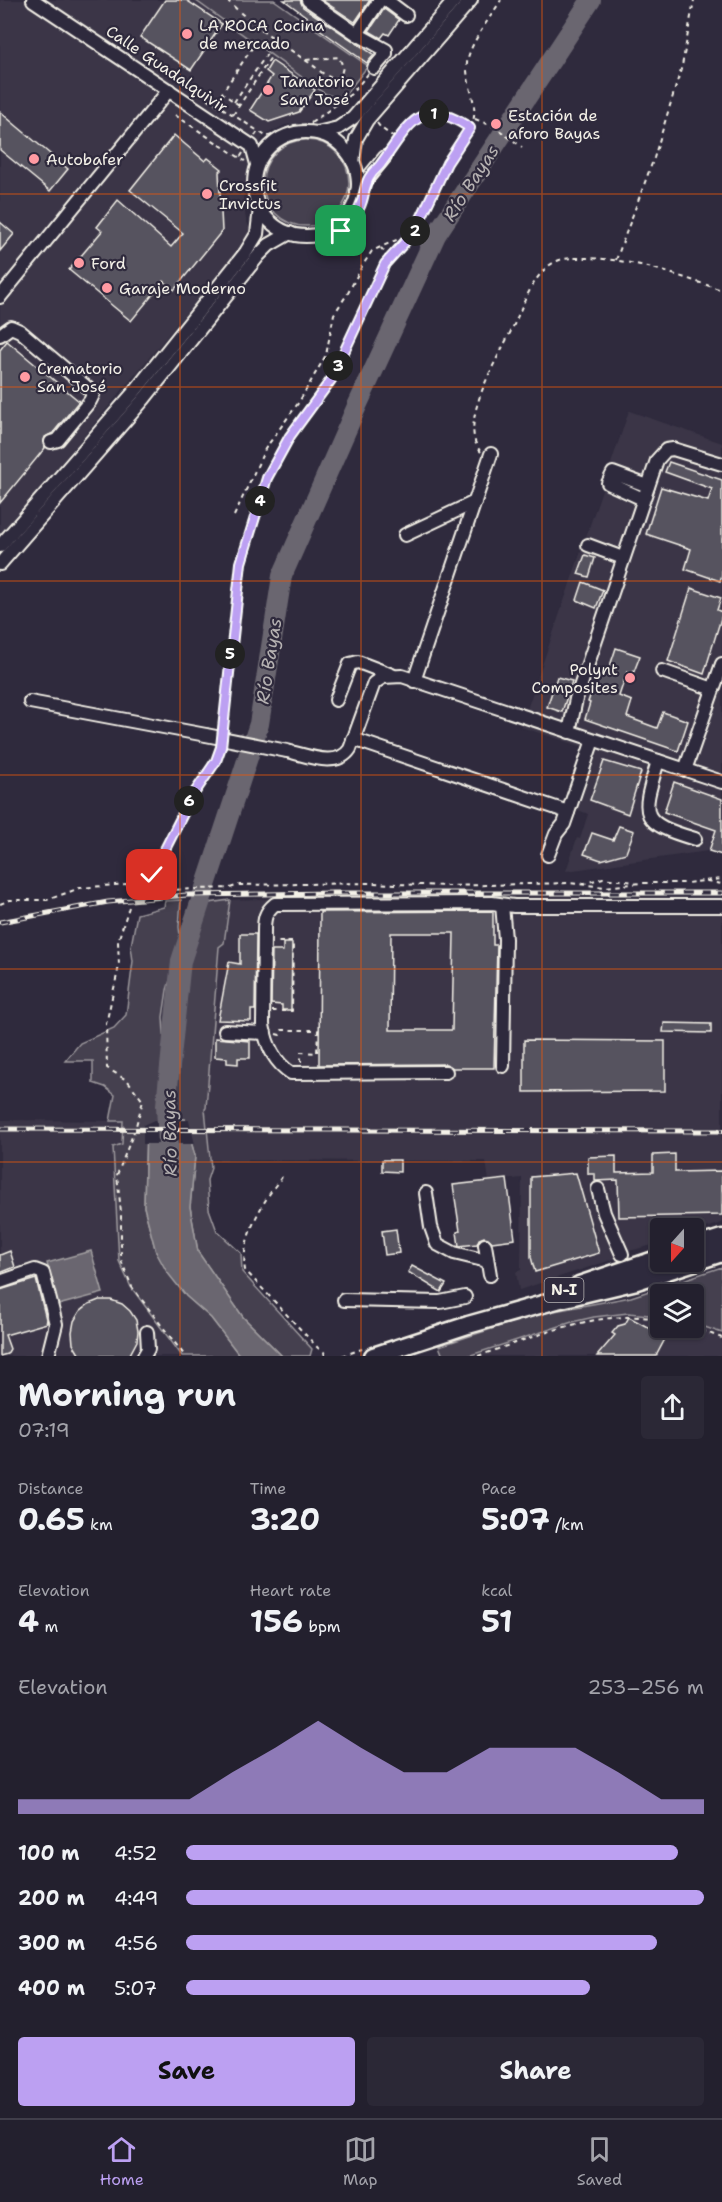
<!DOCTYPE html>
<html lang="en">
<head>
<meta charset="utf-8">
<style>
  :root { --surface:#23202e; --page:#2b2836; --text:#f1f3f6; --muted:#a3a3aa; --line:#403e4a; --accent:#bca0f2 }
  body { margin:0; font-family:"Shantell Sans",sans-serif; background:var(--page); color:var(--text); height:100vh; display:flex; flex-direction:column; font-size:22px; white-space:nowrap }
  * { box-sizing:border-box; margin:0 }
  p { font-size:20px; color:var(--muted) }
  .icon { flex:none; width:33px; height:33px; fill:none; stroke:currentColor; stroke-width:2; stroke-linecap:round; stroke-linejoin:round }
  .map { position:relative; height:1356px; overflow:hidden }
  .drawer { display:flex; flex-direction:column; background:var(--surface); flex:1 }
  .drawer>* { flex:none }
  .needle { width:39px; rotate:201deg }
  .buttons { position:absolute; left:650px; top:1218px; display:grid; gap:12px }
  .buttons a { display:grid; place-items:center; width:54px; height:54px; border-radius:6px; background:var(--surface); box-shadow:0 2px 4px #0004,0 0 0 2px var(--line); font-size:30px }
  .pin { position:absolute; display:grid; place-items:center; width:51px; height:51px; color:#fff; margin:-26px; border-radius:12px; box-shadow:0 3px 9px #0006 }
  .km { position:absolute; width:30px; height:30px; margin:-15px; border-radius:50%; background:#222; color:#fff; font-size:16px; line-height:30px; text-align:center }
  .round { display:grid; place-items:center; flex:none; width:63px; height:63px; border-radius:6px; background:var(--page) }
  .summary { display:flex; align-items:center; justify-content:space-between; height:102px; padding:0 18px }
  h1 { font-size:33px; font-weight:700; line-height:45px }
  .figures { display:grid; grid-template-columns:repeat(3,1fr); gap:9px; height:102px; padding:6px 18px }
  .figures div { display:grid; align-content:center }
  .figures b { font-size:30px; font-weight:700 }
  .figures small { font-size:16px; font-weight:400 }
  .figures p { font-size:16px }
  .chart { height:168px; padding:12px 18px }
  .chart p { display:flex; justify-content:space-between }
  .chart svg { width:100%; height:108px; margin-top:6px; fill:var(--accent); opacity:.7 }
  .cta { display:flex; gap:12px; margin-top:auto; padding:12px 18px }
  .cta a { flex:1; height:69px; border-radius:6px; background:var(--accent); color:#111; font-size:24px; font-weight:700; line-height:69px; text-align:center }
  .cta a+a { background:var(--page); color:var(--text) }
  ul { padding:0 18px; list-style:none; font-size:20px }
  li { display:grid; grid-template-columns:96px 72px 1fr; align-items:center; height:45px }
  li i { height:15px; border-radius:8px; background:var(--accent) }
  .tabs { display:flex; justify-content:space-around; align-items:center; height:84px; border-top:2px solid var(--line); background:var(--surface); font-size:16px; color:var(--muted) }
  .tabs a { display:grid; justify-items:center; gap:3px }
  .tabs .current { color:var(--accent) }
  .map>svg:first-child { display:block }
  .built { fill:#3b3647; fill-rule:evenodd }
  .green { fill:#454050; stroke:#9c989c; stroke-width:1.5 }
  .water { fill:#6a6670; stroke:#a19ea0; stroke-width:1.5 }
  .pier { fill:#2f2a3d }
  .lines { fill:none; stroke-linecap:round; stroke-linejoin:round }
  .river { stroke:#6a6670; stroke-width:20 }
  .building { fill:#56525f; stroke:#f4f1e8; stroke-width:1.5; fill-rule:evenodd }
  .minor-casing { stroke:#f4f1e8; stroke-width:16 }
  .highway-casing { stroke:#f4f1e8; stroke-width:21 }
  .path { stroke:#f4f1e8; stroke-width:2; stroke-dasharray:4.5 4.5; stroke-linecap:butt }
  .minor { stroke:#2f2a3d; stroke-width:12 }
  .highway { stroke:#2f2a3d; stroke-width:16 }
  .rail-casing { stroke:#f4f1e8; stroke-width:5 }
  .rail { stroke:#2f2a3d; stroke-width:3; stroke-dasharray:9; stroke-linecap:butt }
  .minor-bridge-casing { stroke:#f4f1e8; stroke-width:16; stroke-linecap:butt }
  .minor-bridge { stroke:#2f2a3d; stroke-width:12 }
  .route-casing { stroke:#fff; stroke-width:12 }
  .route { stroke:#bca0f2; stroke-width:8 }
  .grid { fill:none; stroke:#e8590c; stroke-width:1.5; stroke-opacity:0.55 }
  .poi-dot { fill:#ff9aa2; stroke:#2f2a3d; stroke-width:2 }
  .labels { text-anchor:middle; dominant-baseline:central; stroke-width:4.5; stroke-linejoin:round; paint-order:stroke }
  .shield { fill:#2f2a3d; stroke:#b9b5b5; stroke-width:1.5 }
  .shield-label { font-size:15px; font-weight:bold; fill:#f4f1e8 }
  .poi-label { font-size:16px; fill:#f4f1e8; stroke:#2f2a3d; text-anchor:start }
  .street-label { font-size:16px; fill:#f4f1e8; stroke:#2f2a3d }
  .water-label { font-size:18px; font-style:italic; fill:#b6b2b2; stroke:#2f2a3d }
</style>
</head>
<body>
<div class="map">
<svg width="722" height="1356" viewBox="0 0 722 1356">
  <rect width="100%" height="100%" fill="#2f2a3d"/>
  <filter id="ink" filterUnits="userSpaceOnUse"><feTurbulence type="fractalNoise" baseFrequency=".0167" numOctaves="2"/><feDisplacementMap in="SourceGraphic" scale="12" xChannelSelector="R" yChannelSelector="G"/><feConvolveMatrix kernelMatrix="1 2 1 2 8 2 1 2 1" color-interpolation-filters="sRGB"/></filter>
  <g filter="url(#ink)">
    <g class="built">
      <polygon points="0,0 272,0 362,67 320,121 285,125 267,134 262,139 248,178 243,198 246,220 252,234 0,537"/>
      <polygon points="629,411 722,443 722,856 708,851 566,871 577,838 580,839 588,814 576,809 596,751 521,727"/>
      <polygon points="325,897 331,899 401,897 407,899 722,900 722,1223 693,1232 693,1228 660,1228 660,1243 629,1251 617,1256 617,1258 519,1290 516,1272 521,1270 522,1178 489,1181 486,1161 211,1160 205,1108 206,1107 219,947 224,943 230,900"/>
      <polygon points="0,1120 123,1121 118,1222 119,1261 131,1287 182,1356 0,1356"/>
      <path d="M722,1267V1356H449L631,1297ZM660,1294H693V1328H660Z"/>
    </g>
    <g class="green">
      <polygon points="195,0 274,0 368,66 341,100 324,93"/>
      <circle cx="306" cy="183" r="43"/>
      <polygon points="181,900 179,927 181,944 167,990 163,1017 164,1035 173,1034 188,955 209,903 230,900 224,943 219,947 206,1108 205,1109 211,1168 207,1180 209,1209 217,1231 241,1253 242,1272 312,1349 310,1356 282,1356 243,1317 198,1252 190,1207 195,1156 185,1119 174,1119 146,1127 144,1207 156,1252 186,1296 211,1318 240,1356 182,1356 131,1287 119,1261 113,1147 122,1144 123,1121 110,1121 115,1095 105,1087 93,1083 93,1061 65,1061 80,1043 114,1028 126,1015 133,961 131,946 137,914 164,907 165,901"/>
      <polygon points="722,1267 722,1333 693,1323 693,1294 660,1294 660,1316 628,1313 594,1317 572,1322 468,1356 443,1356 439,1346 538,1314 631,1297"/>
    </g>
    <g class="water">
      <polygon points="174,1119 185,1119 195,1156 190,1207 198,1252 243,1317 282,1356 240,1356 211,1318 186,1296 167,1272 156,1252 144,1207 146,1127"/>
      <polygon points="91,1251 103,1293 58,1305 47,1263"/>
    </g>
    <polygon class="pier" points="154,1120 189,1120 195,1144 143,1144 143,1125"/>
    <g class="lines">
      <polyline class="river" points="168,1145 166,1105 181,961 259,724 282,576 357,406 436,235 591,0"/>
    </g>
    <g class="building">
      <polygon points="165,0 186,0 222,24 191,70 140,37"/>
      <polygon points="284,0 300,0 303,7 374,55 367,63 305,19 307,17"/>
      <polygon points="322,0 370,0 355,22"/>
      <polygon points="384,9 399,20 389,35 385,33 381,38 369,31"/>
      <polygon points="272,61 315,90 299,112 269,122 250,110 272,76 266,71"/>
      <polygon points="0,112 68,169 50,191 0,150"/>
      <polygon points="174,135 205,161 208,158 222,169 219,172 222,231 174,290 164,281 131,321 69,270 102,231 97,227 118,200 171,247 183,233 130,190"/>
      <polygon points="0,222 14,234 0,251"/>
      <polygon points="7,341 79,401 53,433 45,437 43,444 45,448 0,503 0,350"/>
      <polygon points="669,462 722,480 722,575 720,581 685,569 691,549 646,534 661,487 708,501 712,489 665,472"/>
      <polygon points="585,555 595,558 589,577 578,574"/>
      <polygon points="583,582 603,590 596,608 577,600"/>
      <polygon points="691,588 721,598 717,610 722,612 722,615 704,674 668,661"/>
      <polygon points="616,648 640,656 633,674 627,672 619,696 632,701 627,717 657,728 663,712 688,721 678,751 585,719 590,703 588,702 593,688 601,673 607,675"/>
      <polygon points="557,677 572,681 562,712 547,707"/>
      <polygon points="604,761 641,772 628,814 590,800"/>
      <polygon points="674,782 722,799 722,855 709,851 716,830 664,812"/>
      <polygon points="619,826 634,831 626,853 601,860 584,854 592,833 613,840"/>
      <path d="M493,911V945H497L494,1068H453L446,1064L319,1065L320,912ZM391,933H454L452,1030H390Z"/>
      <polygon points="240,934 256,934 255,1010 251,1010 251,1021 218,1020 229,962 240,964"/>
      <polygon points="283,943 292,943 291,1010 282,1010 282,1005 271,1004 272,951 283,951"/>
      <polygon points="664,1023 711,1024 711,1033 663,1032"/>
      <polygon points="215,1038 250,1041 250,1058 238,1058 238,1064 227,1063 227,1058 215,1057"/>
      <polygon points="524,1040 665,1041 665,1091 524,1092"/>
      <polygon points="675,1154 675,1172 722,1171 722,1215 619,1217 618,1180 595,1181 595,1174 588,1174 588,1157 616,1156 616,1173 653,1172 653,1155"/>
      <polygon points="382,1160 400,1160 400,1172 382,1171"/>
      <polygon points="576,1173 599,1253 535,1272 531,1257 531,1177"/>
      <polygon points="507,1179 515,1239 492,1242 488,1238 484,1237 479,1239 477,1244 459,1246 457,1232 460,1231 453,1185"/>
      <polygon points="396,1229 399,1253 385,1255 382,1231"/>
      <polygon points="10,1251 15,1267 0,1273 0,1255"/>
      <polygon points="412,1266 446,1284 441,1292 408,1272"/>
      <polygon points="36,1279 47,1323 5,1335 10,1349 7,1354 0,1356 0,1290"/>
      <polygon points="99,1300 111,1300 122,1304 130,1311 136,1320 138,1331 137,1341 129,1356 81,1356 79,1354 73,1344 72,1332 74,1321 80,1311 89,1304"/>
      <polygon points="629,1317 666,1337 656,1356 597,1356 615,1335 612,1333 618,1326 625,1324"/>
    </g>
    <g class="lines">
      <g class="minor-casing">
        <g id="minor">
          <polyline points="33,0 252,146 257,164"/>
          <polyline points="308,0 357,34 386,50 386,54 374,68"/>
          <polyline points="386,0 406,15"/>
          <polyline points="357,34 380,0"/>
          <circle cx="306" cy="184" r="52"/>
          <polyline points="317,133 338,128 353,118 455,0"/>
          <polyline points="353,162 356,139 367,120 471,0"/>
          <polyline points="357,191 385,157"/>
          <polyline points="0,297 169,90"/>
          <polyline points="0,335 11,327 20,331 90,390 93,395 90,401 58,440 51,442"/>
          <polyline points="643,499 608,483 613,473 648,486"/>
          <polyline points="405,535 475,502"/>
          <polyline points="588,545 623,558"/>
          <polyline points="0,546 135,391 246,252 257,234 260,208"/>
          <polyline points="0,564 144,399 259,255 269,245 290,233"/>
          <polyline points="662,671 713,689"/>
          <polyline points="414,681 491,454"/>
          <polyline points="336,700 350,664 358,662 392,675"/>
          <polyline points="30,702 206,735"/>
          <polyline points="569,732 576,699 657,460 666,450 673,449 722,464"/>
          <polyline points="353,739 568,812"/>
          <path d="M287,751C306,755 337,769 350,749L374,683L383,677L402,676L722,782"/>
          <path d="M658,761C642,815 637,822 695,839"/>
          <polyline points="685,770 722,664"/>
          <polyline points="548,855 556,834 564,824 593,740"/>
          <polyline points="502,905 505,939 503,1066"/>
          <polyline points="225,1031 265,1033"/>
          <path d="M446,1072L291,1073C274,1062 266,1043 263,1025L264,931C264,919 265,912 275,904L492,903L514,906H722"/>
          <polyline points="598,1189 604,1213 622,1254"/>
          <polyline points="426,1193 431,1227 437,1244 454,1253 487,1261"/>
          <polyline points="485,1245 490,1275"/>
          <polyline points="0,1282 35,1270 43,1273 56,1324 48,1356"/>
          <polyline points="344,1300 440,1302 465,1297"/>
          <polyline points="144,1356 148,1349 147,1332"/>
        </g>
      </g>
      <g class="highway-casing">
        <g id="highway">
          <polyline points="693,1247 722,1238"/>
          <polyline points="579,1285 660,1258"/>
          <polyline points="373,1356 468,1325 557,1300 637,1281 722,1253"/>
        </g>
      </g>
      <g class="path">
        <path d="M227,0C252,25 279,42 308,62C318,68 323,76 335,79L341,75L343,67L339,57L305,60"/>
        <polyline points="207,98 258,131"/>
        <polyline points="234,102 267,54"/>
        <polyline points="239,105 222,93 254,45"/>
        <polyline points="175,115 240,158"/>
        <polyline points="233,115 271,57"/>
        <polyline points="475,119 495,127 522,147"/>
        <polyline points="311,123 351,94 368,74"/>
        <polyline points="377,123 381,128 398,140"/>
        <polyline points="255,136 258,131 267,137 294,125 312,124"/>
        <path d="M390,150C415,115 431,101 470,128C482,108 465,85 467,63C469,44 491,17 501,0"/>
        <polyline points="243,153 240,158 245,161"/>
        <polyline points="248,172 247,188 250,205"/>
        <path d="M296,242C327,243 351,230 362,201"/>
        <polyline points="381,248 386,254 385,264"/>
        <polyline points="616,260 654,158 682,66 694,0"/>
        <path d="M481,452C456,424 499,356 512,329C522,308 534,270 557,261C566,257 578,258 588,258C635,259 678,276 722,290"/>
        <polyline points="234,516 265,449 299,402 326,355 334,314 348,293 361,268 372,251 414,232"/>
        <polyline points="224,728 231,640 241,563 267,478 290,436 331,380 385,264 415,231 447,163 470,128"/>
        <polyline points="707,881 722,884"/>
        <polyline points="144,884 152,875 191,798 216,761 220,749"/>
        <polyline points="582,884 603,878 635,882"/>
        <polyline points="0,904 10,900 47,900 80,888 126,884 144,884 168,890 230,888 239,885 371,883 446,886 569,883 605,887 641,883 687,883 722,879"/>
        <polyline points="129,907 118,941 119,966 106,1024 107,1068 128,1081 143,1101 135,1129 117,1175 121,1212 121,1260 132,1287 185,1356"/>
        <polyline points="272,1011 292,1011 293,942 274,942"/>
        <polyline points="276,1034 280,1035 282,1030 318,1030 317,1053 301,1052 301,1062"/>
        <path d="M282,1177C263,1200 240,1240 245,1270L318,1348L324,1352L325,1356"/>
        <polyline points="556,1286 568,1282"/>
        <polyline points="693,1327 722,1338"/>
        <polyline points="342,1356 362,1349"/>
        <path d="M478,1356C537,1336 597,1309 660,1319"/>
      </g>
      <use href="#minor" class="minor"/>
      <use href="#highway" class="highway"/>
      <g class="rail-casing">
        <g id="rail">
          <polyline points="0,922 108,902 187,895 333,893 722,893"/>
          <polyline points="0,1129 722,1131"/>
        </g>
      </g>
      <use href="#rail" class="rail"/>
      <g class="minor-bridge-casing">
        <polyline id="minor-bridge" points="206,735 287,751"/>
      </g>
      <use href="#minor-bridge" class="minor-bridge"/>
    </g>
  </g>
  <g class="lines" filter="url(#ink)">
    <g class="route-casing">
      <path id="route" d="M152,875L191,798L216,761L221,747L241,563L267,478L290,436L331,380L385,264L415,231L447,163L470,128C419,93 408,128 380,165C378,168 373,171 371,175C365,182 365,192 362,201C358,214 350,222 341,231"/>
    </g>
    <use href="#route" class="route"/>
  </g>
  <path class="grid" d="M180,0V1356M361,0V1356M542,0V1356M0,194H722M0,387H722M0,581H722M0,775H722M0,969H722M0,1162H722"/>
  <g class="poi-dot">
    <circle cx="187" cy="34" r="6"/>
    <circle cx="268" cy="90" r="6"/>
    <circle cx="496" cy="124" r="6"/>
    <circle cx="34" cy="159" r="6"/>
    <circle cx="207" cy="194" r="6"/>
    <circle cx="79" cy="263" r="6"/>
    <circle cx="107" cy="288" r="6"/>
    <circle cx="25" cy="377" r="6"/>
    <circle cx="630" cy="678" r="6"/>
  </g>
  <g class="labels">
    <rect class="shield" x="544.5" y="1278" width="39" height="24" rx="4.5"/>
    <g class="shield-label">
      <text x="564" y="1290">N-I</text>
    </g>
    <g class="poi-label">
      <text x="199" y="25">LA ROCA Cocina<tspan x="199" dy="18">de mercado</tspan></text>
      <text x="280" y="81">Tanatorio<tspan x="280" dy="18">San José</tspan></text>
      <text x="508" y="115">Estación de<tspan x="508" dy="18">aforo Bayas</tspan></text>
      <text x="46" y="159">Autobafer</text>
      <text x="219" y="185">Crossfit<tspan x="219" dy="18">Invictus</tspan></text>
      <text x="91" y="263">Ford</text>
      <text x="119" y="288">Garaje Moderno</text>
      <text x="37" y="368">Crematorio<tspan x="37" dy="18">San José</tspan></text>
      <text x="618" y="669" text-anchor="end">Polynt<tspan x="618" dy="18">Composites</tspan></text>
    </g>
    <g class="street-label">
      <text transform="translate(167 69) rotate(34)">Calle Guadalquivir</text>
    </g>
    <g class="water-label">
      <text transform="translate(471 183) rotate(-57)">Río Bayas</text>
      <text transform="translate(269 661) rotate(-81)">Río Bayas</text>
      <text transform="translate(170 1133) rotate(-91)">Río Bayas</text>
    </g>
  </g>
</svg>
<div class="buttons">
<a><svg class="needle" viewBox="-14 -14 28 28"><path d="M0-13l5 13h-10z" fill="#e53935"/><path d="M0 13l5-13h-10z" fill="#a3a3aa"/></svg></a>
<a><svg class="icon" aria-label="layers" viewBox="0 0 24 24"><path d="M12 4l9 5-9 5-9-5zM3 14l9 5 9-5"/></svg></a>
</div>
<div class="pin" style="left:341px;top:231px;background:#1e9e55"><svg class="icon" aria-label="arrive" viewBox="0 0 24 24"><path d="M6 21V4h12l-3 4 3 4H6"/></svg></div>
<div class="pin" style="left:152px;top:875px;background:#d93025"><svg class="icon" aria-label="check" viewBox="0 0 24 24"><path d="M5 12l5 5 9-10"/></svg></div>
<b class="km" style="left:434px;top:114px">1</b>
<b class="km" style="left:415px;top:231px">2</b>
<b class="km" style="left:338px;top:366px">3</b>
<b class="km" style="left:260px;top:501px">4</b>
<b class="km" style="left:230px;top:654px">5</b>
<b class="km" style="left:189px;top:801px">6</b>
</div>
<section class="drawer">
<div class="summary"><div><h1>Morning run</h1><p>07:19</p></div><a class="round"><svg class="icon" aria-label="share" viewBox="0 0 24 24"><path d="M12 15V3M7 8l5-5 5 5M5 13v7h14v-7"/></svg></a></div>
<div class="figures">
<div><p>Distance</p><b>0.65<small> km</small></b></div>
<div><p>Time</p><b>3:20</b></div>
<div><p>Pace</p><b>5:07<small> /km</small></b></div>
</div>
<div class="figures">
<div><p>Elevation</p><b>4<small> m</small></b></div>
<div><p>Heart rate</p><b>156<small> bpm</small></b></div>
<div><p>kcal</p><b>51</b></div>
</div>
<div class="chart"><p><span>Elevation</span>253–256 m</p>
<svg viewBox="0 0 160 44" preserveAspectRatio="none"><path d="M0 44V38L10 38L20 38L30 38L40 38L50 27L60 17L70 6L80 17L90 27L100 27L110 17L120 17L130 17L140 27L150 38L160 38V44z"/></svg>
</div>
<ul>
<li><b>100 m</b>4:52<i style="width:95%"></i></li>
<li><b>200 m</b>4:49<i style="width:100%"></i></li>
<li><b>300 m</b>4:56<i style="width:91%"></i></li>
<li><b>400 m</b>5:07<i style="width:78%"></i></li>
</ul>
<div class="cta"><a>Save</a><a>Share</a></div>
</section>
<nav class="tabs">
<a class="current"><svg class="icon" aria-label="home" viewBox="0 0 24 24"><path d="M3 11l9-7 9 7M6 9v11h12V9"/></svg>Home</a>
<a><svg class="icon" aria-label="map" viewBox="0 0 24 24"><path d="M3 6l6-2 6 2 6-2v14l-6 2-6-2-6 2zM9 4v14M15 6v14"/></svg>Map</a>
<a><svg class="icon" aria-label="saved" viewBox="0 0 24 24"><path d="M7 4h10v16l-5-4-5 4z"/></svg>Saved</a>
</nav>
</body>
</html>
